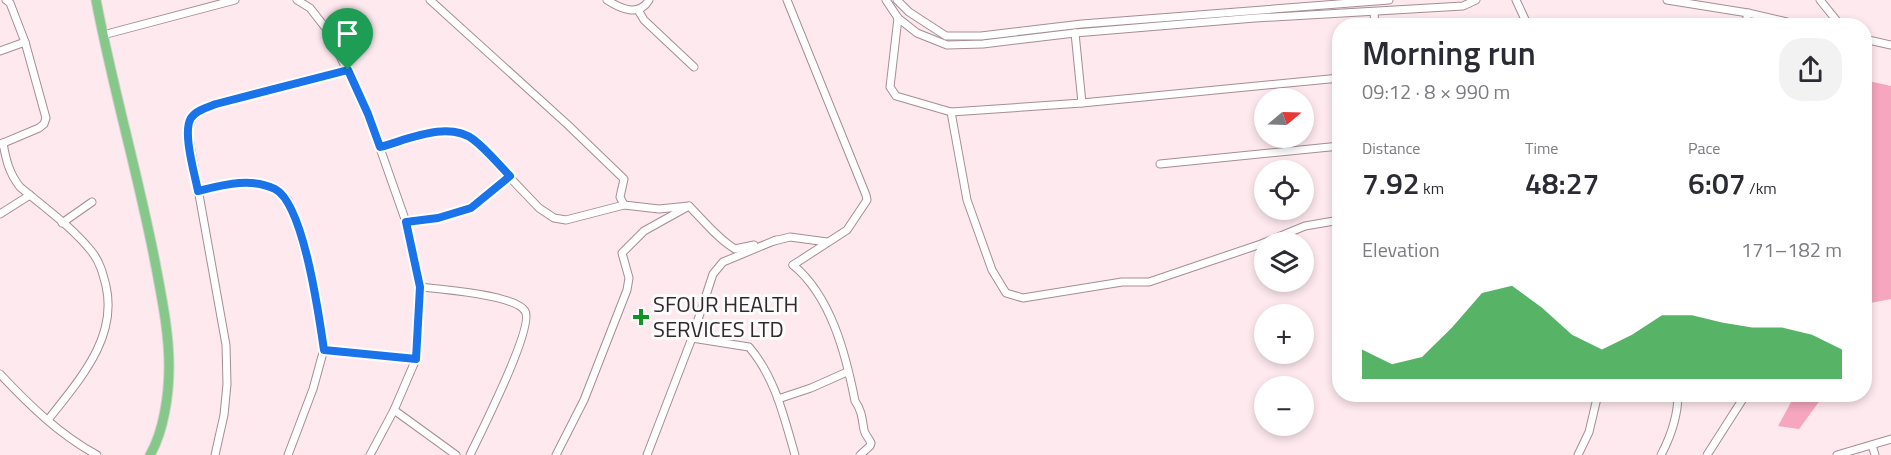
<!DOCTYPE html>
<html lang="en">
<head>
<meta charset="utf-8">
<style>
  :root { --surface:#fff; --page:#f2f2f3; --text:#2b2b33; --muted:#7c7c81; --accent:#119324 }
  body { margin:0; font-family:"Titillium Web",sans-serif; background:var(--page); color:var(--text); height:100vh; display:flex; flex-direction:column; font-size:22px; white-space:nowrap }
  * { box-sizing:border-box; margin:0 }
  p { font-size:20px; color:var(--muted) }
  .icon { flex:none; width:33px; height:33px; fill:none; stroke:currentColor; stroke-width:2; stroke-linecap:round; stroke-linejoin:round }
  .map { position:relative; flex:1; overflow:hidden }
  .details { position:absolute; left:1332px; top:18px; width:540px; height:384px; display:flex; flex-direction:column; background:var(--surface); border-radius:24px; box-shadow:0 3px 9px #0003 }
  .details>* { flex:none }
  .needle { width:39px; rotate:71deg }
  .fabs { position:absolute; left:1254px; top:88px; display:grid; gap:12px }
  .fabs a { display:grid; place-items:center; width:60px; height:60px; border-radius:50%; background:var(--surface); box-shadow:0 3px 9px #0003; font-size:30px }
  .pin { position:absolute; display:grid; place-items:center; width:51px; height:51px; color:#fff; margin:-62px -26px; border-radius:50% 50% 50% 0; rotate:-45deg; box-shadow:0 0 6px #0007 }
  .pin .icon { rotate:45deg }
  .round { display:grid; place-items:center; flex:none; width:63px; height:63px; border-radius:24px; background:var(--page) }
  .head { display:flex; align-items:center; justify-content:space-between; height:102px; padding:0 30px }
  h1 { font-size:33px; font-weight:600; line-height:45px }
  .metrics { display:grid; grid-template-columns:repeat(3,1fr); gap:9px; height:102px; padding:6px 30px }
  .metrics div { display:grid; align-content:center }
  .metrics b { font-size:30px; font-weight:600 }
  .metrics small { font-size:16px; font-weight:400 }
  .metrics p { font-size:16px }
  .chart { height:168px; padding:12px 30px }
  .chart p { display:flex; justify-content:space-between }
  .chart svg { width:100%; height:108px; margin-top:6px; fill:var(--accent); opacity:.7 }
  .map>svg:first-child { display:block }
  .green { fill:#f6a6bf }
  .lines { fill:none; stroke-linecap:round; stroke-linejoin:round }
  .stream { stroke:#f6bfcf; stroke-width:2 }
  .minor-casing { stroke:#a58d94; stroke-width:9 }
  .major-casing { stroke:#d2d0d0; stroke-width:11 }
  .minor { stroke:#fff; stroke-width:7 }
  .major { stroke:#85c889; stroke-width:9 }
  .route-casing { stroke:#fff; stroke-width:12 }
  .route { stroke:#1a73e8; stroke-width:8 }
  .poi-dot { fill:#119324; stroke:#fcfcfc; stroke-width:2 }
  .labels { text-anchor:middle; dominant-baseline:central; stroke-width:6; stroke-linejoin:round; paint-order:stroke }
  .poi-label { font-size:22px; fill:#32282b; stroke:#fcfcfc; text-anchor:start }
</style>
</head>
<body>
<div class="map">
<svg width="1891" height="455" viewBox="0 0 1891 455">
  <rect width="100%" height="100%" fill="#fee9ef"/>
  <g class="green">
    <polygon points="1864,80 1891,86 1891,299 1865,304"/>
    <polygon points="1795,395 1824,395 1799,429 1778,426"/>
  </g>
  <g class="lines">
    <polyline class="stream" points="1707,26 1715,19"/>
    <g class="minor-casing">
      <g id="minor">
        <polyline points="297,0 310,8 328,31 368,114 406,222 420,287 416,359 394,410 370,455"/>
        <path d="M607,0C621,9 639,17 649,0"/>
        <polyline points="787,0 866,195 867,200 847,230 793,265"/>
        <polyline points="886,0 898,18 917,33 947,45 983,44 1075,33 1255,18 1463,6 1476,0"/>
        <polyline points="897,0 909,12 946,36 981,36 1082,24 1389,0"/>
        <polyline points="1516,0 1528,26"/>
        <polyline points="1667,0 1748,13 1804,26"/>
        <polyline points="1820,0 1841,26"/>
        <polyline points="638,10 644,20 694,67"/>
        <polyline points="1374,12 1375,26"/>
        <polyline points="898,18 890,87 896,96 951,112 1082,103 1075,33"/>
        <polyline points="1745,26 1748,13"/>
        <polyline points="103,35 235,0"/>
        <polyline points="1864,39 1891,45"/>
        <polyline points="0,51 25,42"/>
        <polyline points="1082,103 1340,78"/>
        <polyline points="951,112 967,200 992,270 1006,293 1023,298 1122,282 1149,282 1261,244 1305,226 1340,220"/>
        <path d="M3,143C6,160 9,173 20,187C44,207 72,227 92,252C100,262 103,274 106,286C118,339 78,381 48,420"/>
        <polyline points="1,144 39,128 44,124 46,118 25,42 10,3 6,0"/>
        <polyline points="380,147 437,132 455,131 472,138 539,208 554,218 566,220 624,205 620,197 624,179 568,125 430,0"/>
        <polyline points="1160,164 1340,146"/>
        <polyline points="198,191 230,184 249,182 264,185 277,190 288,200 295,218 312,279 324,349 313,389 288,455"/>
        <path d="M624,205L659,209L689,206C704,221 718,239 735,249L754,245"/>
        <polyline points="0,214 30,195"/>
        <polyline points="406,222 438,218 471,208 510,176"/>
        <polyline points="62,223 92,202"/>
        <polyline points="774,241 790,237 827,242"/>
        <path d="M795,264L793,265C831,296 846,355 855,401C862,411 862,419 864,430C865,435 869,438 871,443L870,446L860,455"/>
        <path d="M420,287C441,289 515,295 525,311C535,326 480,434 470,455"/>
        <path d="M692,338L749,347C775,377 784,417 795,455"/>
        <polyline points="324,349 416,359"/>
        <path d="M0,374C29,405 60,435 97,455"/>
        <polyline points="778,399 811,388 847,372"/>
        <polyline points="394,410 456,455"/>
        <polyline points="1872,445 1875,455"/>
        <path d="M215,455L224,415L227,384L226,345L188,133C191,113 198,111 216,104L348,70"/>
        <polyline points="556,455 584,400 627,290 629,278 622,253 644,231 689,206"/>
        <polyline points="647,455 692,338 713,274 723,262 776,240"/>
        <polyline points="1578,455 1589,432 1598,394"/>
        <path d="M1661,455C1671,436 1678,416 1678,394"/>
        <polyline points="1707,455 1746,394"/>
        <polyline points="1837,455 1891,439"/>
      </g>
    </g>
    <g class="major-casing">
      <path id="major" d="M96,0C113,90 139,177 156,267C162,299 169,333 169,366C169,394 164,431 150,455"/>
    </g>
    <use href="#minor" class="minor"/>
    <use href="#major" class="major"/>
  </g>
  <g class="lines">
    <g class="route-casing">
      <path id="route" d="M348,70L368,114L380,147C407,140 448,120 474,140C487,150 498,164 510,176L471,208L438,218L406,222L420,287L416,359L324,350C319,317 304,204 275,189C251,177 223,185 198,191C195,175 182,132 191,118C196,110 208,107 216,104Z"/>
    </g>
    <use href="#route" class="route"/>
  </g>
  <path class="poi-dot" d="M638 308h6v6h6v6h-6v6h-6v-6h-6v-6h6z"/>
  <g class="labels">
    <g class="poi-label">
      <text x="653" y="304">SFOUR HEALTH<tspan x="653" dy="25">SERVICES LTD</tspan></text>
    </g>
  </g>
</svg>
<div class="fabs">
<a><svg class="needle" viewBox="-14 -14 28 28"><path d="M0-13l5 13h-10z" fill="#e53935"/><path d="M0 13l5-13h-10z" fill="#7c7c81"/></svg></a>
<a><svg class="icon" aria-label="locate" viewBox="0 0 24 24"><circle cx="12" cy="12" r="6"/><path d="M12 2v4M12 18v4M2 12h4M18 12h4"/></svg></a>
<a><svg class="icon" aria-label="layers" viewBox="0 0 24 24"><path d="M12 4l9 5-9 5-9-5zM3 14l9 5 9-5"/></svg></a>
<a>+</a>
<a>−</a>
</div>
<div class="pin" style="left:348px;top:70px;background:#1e9e55"><svg class="icon" aria-label="arrive" viewBox="0 0 24 24"><path d="M6 21V4h12l-3 4 3 4H6"/></svg></div>
<section class="details">
<div class="head"><div><h1>Morning run</h1><p>09:12 · 8 × 990 m</p></div><a class="round"><svg class="icon" aria-label="share" viewBox="0 0 24 24"><path d="M12 15V3M7 8l5-5 5 5M5 13v7h14v-7"/></svg></a></div>
<div class="metrics">
<div><p>Distance</p><b>7.92<small> km</small></b></div>
<div><p>Time</p><b>48:27</b></div>
<div><p>Pace</p><b>6:07<small> /km</small></b></div>
</div>
<div class="chart"><p><span>Elevation</span>171–182 m</p>
<svg viewBox="0 0 160 44" preserveAspectRatio="none"><path d="M0 44V32L10 38L20 35L30 23L40 9L50 6L60 15L70 26L80 32L90 26L100 18L110 18L120 21L130 23L140 23L150 26L160 32V44z"/></svg>
</div>
</section>
</div>
</body>
</html>
